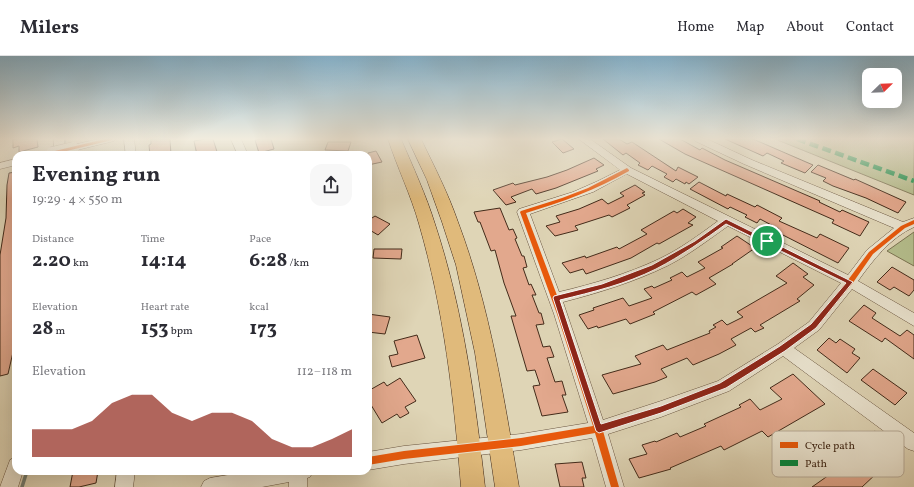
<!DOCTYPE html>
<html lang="en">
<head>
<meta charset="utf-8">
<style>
  :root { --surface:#fff; --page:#f7f7f7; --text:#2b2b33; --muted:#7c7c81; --line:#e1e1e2; --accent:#8f2418 }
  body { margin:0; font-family:Vollkorn,serif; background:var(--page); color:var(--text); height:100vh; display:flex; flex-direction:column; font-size:15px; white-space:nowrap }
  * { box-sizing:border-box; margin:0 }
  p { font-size:13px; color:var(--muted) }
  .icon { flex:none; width:22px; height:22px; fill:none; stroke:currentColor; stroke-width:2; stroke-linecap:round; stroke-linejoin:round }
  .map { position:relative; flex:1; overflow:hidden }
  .side { position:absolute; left:12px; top:95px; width:360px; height:324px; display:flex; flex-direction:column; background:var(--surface); border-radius:12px; box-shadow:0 4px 16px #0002 }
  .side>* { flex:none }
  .needle { width:26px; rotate:67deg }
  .buttons { position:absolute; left:862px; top:12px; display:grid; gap:8px }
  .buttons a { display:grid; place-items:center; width:40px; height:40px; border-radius:8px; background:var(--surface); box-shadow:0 4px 16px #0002; font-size:20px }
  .pin { position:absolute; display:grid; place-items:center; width:34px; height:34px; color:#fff; margin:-17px; border:2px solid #fff; border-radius:50%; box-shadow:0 1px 4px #0007 }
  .round { display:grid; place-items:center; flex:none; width:42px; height:42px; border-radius:12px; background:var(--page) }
  .headline { display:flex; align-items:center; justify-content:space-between; height:68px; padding:0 20px }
  h1 { font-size:22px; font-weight:700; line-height:30px }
  .figures { display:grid; grid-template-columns:repeat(3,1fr); gap:6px; height:68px; padding:4px 20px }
  .figures div { display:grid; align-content:center }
  .figures b { font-size:20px; font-weight:700 }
  .figures small { font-size:11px; font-weight:400 }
  .figures p { font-size:11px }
  .chart { height:112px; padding:8px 20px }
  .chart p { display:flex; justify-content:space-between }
  .chart svg { width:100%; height:72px; margin-top:4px; fill:var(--accent); opacity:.7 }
  header { display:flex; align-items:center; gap:24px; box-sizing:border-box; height:56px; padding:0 20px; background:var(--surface); border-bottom:1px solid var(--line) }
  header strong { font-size:19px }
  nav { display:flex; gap:22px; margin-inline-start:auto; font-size:14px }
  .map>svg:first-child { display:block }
  .green { fill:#b4bd8c; stroke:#7c7453 }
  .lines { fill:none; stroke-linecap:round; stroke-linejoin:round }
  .stream-far1 { stroke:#738075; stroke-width:2.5 }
  .stream { stroke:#738075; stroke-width:3.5 }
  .building { fill:#e2a88d; stroke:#432b1a }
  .minor-casing { stroke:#6a5641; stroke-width:1 }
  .major-casing { stroke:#432b1a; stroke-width:1 }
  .minor { fill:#eae4d0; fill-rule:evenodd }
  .major { fill:#e0ba7b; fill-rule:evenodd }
  .minor-bridge-casing { stroke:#6a5641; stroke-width:13; stroke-linecap:butt }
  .minor-bridge { stroke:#eae4d0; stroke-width:12 }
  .quiet { stroke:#00873e; stroke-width:4.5; stroke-dasharray:9 4.5; stroke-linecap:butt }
  .cycleway-casing { stroke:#eae4d0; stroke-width:2 }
  .cycleway { fill:#e8590c; fill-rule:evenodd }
  .route { fill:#8f2418; stroke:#fff; fill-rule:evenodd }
  .key { fill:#eae4d0; stroke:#b8ac99; stroke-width:1 }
  .key-label { font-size:11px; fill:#432b1a }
</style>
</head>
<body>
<header>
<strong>Milers</strong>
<nav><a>Home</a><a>Map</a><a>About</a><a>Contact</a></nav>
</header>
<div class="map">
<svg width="914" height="431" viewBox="0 0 914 431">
  <rect width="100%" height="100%" fill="#dfd5b6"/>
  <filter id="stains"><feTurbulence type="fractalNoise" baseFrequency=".005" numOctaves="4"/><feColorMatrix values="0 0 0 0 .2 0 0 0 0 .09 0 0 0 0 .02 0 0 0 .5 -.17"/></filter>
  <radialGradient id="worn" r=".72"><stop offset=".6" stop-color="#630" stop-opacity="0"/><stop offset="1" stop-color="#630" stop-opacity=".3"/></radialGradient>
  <g class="green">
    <polygon points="775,83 914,83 914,139"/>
    <polygon points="914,176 914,210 887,195"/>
  </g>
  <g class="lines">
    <polyline class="stream-far1" points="65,83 65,87"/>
    <polyline class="stream" points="22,431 27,415"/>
  </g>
  <g class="building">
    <polygon points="13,83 37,83 38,91 19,96 19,90 13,92"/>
    <polygon points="151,83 170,83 171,99 150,99 149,89 151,88"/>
    <polygon points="206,83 213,83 218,99 197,99 194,85"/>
    <polygon points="261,83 271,83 274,93 259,97 255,84"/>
    <polygon points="562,83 574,93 563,97 552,86"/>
    <polygon points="603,83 619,83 627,88 632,86 676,115 678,111 698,121 689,128 686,126 685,128 676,123 673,126 664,121 667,118 652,110 648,114 638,109 640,107 626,97 623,99"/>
    <polygon points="659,83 680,83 700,94 702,92 725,104 820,145 819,146 840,156 842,154 869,166 860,180 832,167 834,164 685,98"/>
    <polygon points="725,83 753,83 813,109 805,117 781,107 784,105 767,97 763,100"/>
    <polygon points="328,86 351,86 348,95 325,94"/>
    <polygon points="376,95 382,106 368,109 368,97"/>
    <polygon points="594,102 604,109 596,113 598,115 556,132 536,138 532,133 511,141 516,146 506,149 493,134 513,127 515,129 547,121 567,114"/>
    <polygon points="818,109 854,124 855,123 906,146 898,157 866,142 833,130 823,125 826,122 811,116"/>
    <polygon points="16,116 16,283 8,318 0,320 0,199 6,162 7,129 9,117"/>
    <polygon points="699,126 726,140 727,138 755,151 757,149 782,162 779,165 817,182 820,178 849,192 838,207 777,176 779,173 760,163 757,167 745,161 747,159 730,151 728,153 690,133"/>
    <polygon points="635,129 645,136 642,137 645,139 627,149 630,152 612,161 609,159 575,170 578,174 555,180 546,170 560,166 556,160 579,153 602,143 608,148 624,140 620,137"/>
    <polygon points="500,152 509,174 513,173 517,182 515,183 522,200 524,200 527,211 523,212 529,229 531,228 536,239 532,239 539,257 541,257 544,268 536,269 543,291 550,290 554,301 547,302 555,326 562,325 566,339 562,339 568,356 542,360 533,330 540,329 535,314 527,315 511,260 516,260 504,227 495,194 491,195 480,166 478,166 474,156"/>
    <polygon points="683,153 696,161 688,167 693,169 659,188 657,187 631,202 586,218 583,213 570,217 562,207 585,200 586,202 617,191 619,193 647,178 641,174 674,155 677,157"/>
    <polygon points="368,160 372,162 375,160 390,168 378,179 368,173"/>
    <polygon points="737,180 755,192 732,208 733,208 709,222 716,228 696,239 692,236 653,256 655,258 630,268 626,263 598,272 597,270 588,273 579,259 594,254 593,252 623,242 629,250 652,242 644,233 652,230 654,232 672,224 670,222 682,216 687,221 705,212 698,206 723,192 721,191"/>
    <polygon points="374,193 402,193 401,203 373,202"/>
    <polygon points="793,207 808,218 803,221 814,229 797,243 800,245 760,269 764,272 755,276 751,272 731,283 736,289 719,298 693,309 687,302 661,313 667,321 655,326 613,338 602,319 641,308 635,300 663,289 667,294 710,277 709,275 716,271 713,269 722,264 727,269 743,261 737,256 787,227 776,220"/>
    <polygon points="892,211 914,224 914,234 909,240 894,231 890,234 877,226"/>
    <polygon points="864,249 876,257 872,262 900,280 907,274 914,279 914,303 885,282 882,286 849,265"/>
    <polygon points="368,258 390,261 385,278 368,276"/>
    <polygon points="417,279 425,302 392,311 389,300 398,298 394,285"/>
    <polygon points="829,282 836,287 840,283 855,293 852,297 860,302 847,317 817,294"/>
    <polygon points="873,313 907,337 895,349 861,324"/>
    <polygon points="793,318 825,348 768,381 762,375 724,394 721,390 670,412 671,413 639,422 629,403 647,398 642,389 655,385 656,386 677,377 680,381 706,370 704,368 741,351 739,349 750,343 760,354 782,343 770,332"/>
    <polygon points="400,322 416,345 405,351 409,357 400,362 397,358 382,367 368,344 368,335 384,326 387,330"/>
    <polygon points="875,375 899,397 886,407 890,410 880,418 878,416 862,431 812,431 829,419 825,416 853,392 852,391"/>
    <polygon points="582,406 586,422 582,422 584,431 560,431 555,408"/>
    <polygon points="73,415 98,415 96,427 79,431 70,431"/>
  </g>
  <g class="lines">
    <g class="minor-casing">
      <g id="minor">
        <rect x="54" y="83" width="10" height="16"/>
        <polygon points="99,83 115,83 114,85 73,95 68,92 69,90"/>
        <polygon points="124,83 134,83 136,99 126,99"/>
        <polygon points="231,83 241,83 248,99 238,99"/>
        <path d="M579,83H590L631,112L848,219L867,194L894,172L744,108L695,85L694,83H707L752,104L903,166L914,162V171C890,182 873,204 858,225L914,257V270L852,233L819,274L794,292L914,377V395L908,393L783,300L729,335L661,361L608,378L624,431H606L592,382L521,394L404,408L368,414V396L404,390L521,378L588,367L554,258L517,156L519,153L573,136L598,125L620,114ZM627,118L718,165C699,179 680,193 659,203C627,218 593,228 559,236L530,158L593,136ZM728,170L841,227L809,266L778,288L718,325L661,345L603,364L563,246C598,237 634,226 667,210C689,199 708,184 728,170Z"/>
        <polygon points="16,103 16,109 0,113 0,107"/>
        <polygon points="16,401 16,415 23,415 18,431 0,431 10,404"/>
        <polygon points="117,415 135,415 133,431 115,431"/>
        <polygon points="252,415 313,415 310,421 307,422 307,431 289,431 289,426 262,431 201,431 204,425 210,422"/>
      </g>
    </g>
    <g class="major-casing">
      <g id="major">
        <path d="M388,83H401C413,111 426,139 435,168C463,253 475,342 485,431H461C454,342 444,254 419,168C411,139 397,111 388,83Z"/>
        <path d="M408,83H421C434,110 448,137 458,166C490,251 504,342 519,431H495L475,297L456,209L442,166L427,124Z"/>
      </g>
    </g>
    <use href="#minor" class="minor"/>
    <use href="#major" class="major"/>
    <g class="minor-bridge-casing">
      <polyline id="minor-bridge" points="52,97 73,92"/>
    </g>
    <use href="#minor-bridge" class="minor-bridge"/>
    <polyline class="quiet" points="797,83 914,125"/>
    <g class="cycleway-casing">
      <g id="cycleway">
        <polygon points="105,83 112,83 112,84 50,99 42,99 42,98"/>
        <path d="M627,112L629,114V115C596,134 562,146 526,157L564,258L601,369L661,350L721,328L781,290L812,268L848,224L869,196L901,170L914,164V168L905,172L873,198L852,228L816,272L785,294L726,332L661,356L603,375L619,431H611L595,377L521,390L404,403L368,409V401L404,395L521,382L593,370L557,258L520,156L521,155L562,142L588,132Z"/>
      </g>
    </g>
    <use href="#cycleway" class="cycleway"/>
  </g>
  <linearGradient id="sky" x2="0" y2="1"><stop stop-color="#86b6d2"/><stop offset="0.58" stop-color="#f1ecde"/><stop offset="1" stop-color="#f1ecde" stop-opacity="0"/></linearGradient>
  <rect width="914" height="143" fill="url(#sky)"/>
  <path class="route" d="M726,163L853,226L816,272L785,295L726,332L661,357L599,377L596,375L553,242L554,240L602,228L652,209L695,185ZM726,168L846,227L811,268L780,290L720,327L661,350L601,368L560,244C593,236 626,228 656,213C681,200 704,184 726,168Z"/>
  <rect x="772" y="375" width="132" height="46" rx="6" class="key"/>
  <rect x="780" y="386" width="18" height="6" fill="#e8590c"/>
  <rect x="780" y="404" width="18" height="6" fill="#00873e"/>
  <g class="key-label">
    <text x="805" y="393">Cycle path</text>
    <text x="805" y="411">Path</text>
  </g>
  <rect width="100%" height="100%" filter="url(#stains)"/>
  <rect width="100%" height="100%" fill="url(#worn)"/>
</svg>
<div class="buttons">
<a><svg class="needle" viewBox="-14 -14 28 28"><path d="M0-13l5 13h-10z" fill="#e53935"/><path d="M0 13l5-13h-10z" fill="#7c7c81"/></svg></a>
</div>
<div class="pin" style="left:767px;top:185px;background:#1e9e55"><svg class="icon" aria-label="arrive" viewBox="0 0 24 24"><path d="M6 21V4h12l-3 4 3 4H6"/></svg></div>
<section class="side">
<div class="headline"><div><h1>Evening run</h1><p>19:29 · 4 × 550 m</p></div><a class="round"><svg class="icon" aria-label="share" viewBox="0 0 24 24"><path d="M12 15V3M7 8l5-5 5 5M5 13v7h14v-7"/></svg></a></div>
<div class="figures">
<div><p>Distance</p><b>2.20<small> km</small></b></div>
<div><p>Time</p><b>14:14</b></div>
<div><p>Pace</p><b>6:28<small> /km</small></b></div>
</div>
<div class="figures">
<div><p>Elevation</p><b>28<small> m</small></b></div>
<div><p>Heart rate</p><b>153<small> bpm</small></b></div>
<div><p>kcal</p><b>173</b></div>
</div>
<div class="chart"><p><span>Elevation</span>112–118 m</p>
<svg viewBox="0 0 160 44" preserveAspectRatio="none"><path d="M0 44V27L10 27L20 27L30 22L40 11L50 6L60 6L70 17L80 22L90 17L100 17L110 22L120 33L130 38L140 38L150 33L160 27V44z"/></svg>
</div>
</section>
</div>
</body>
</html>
